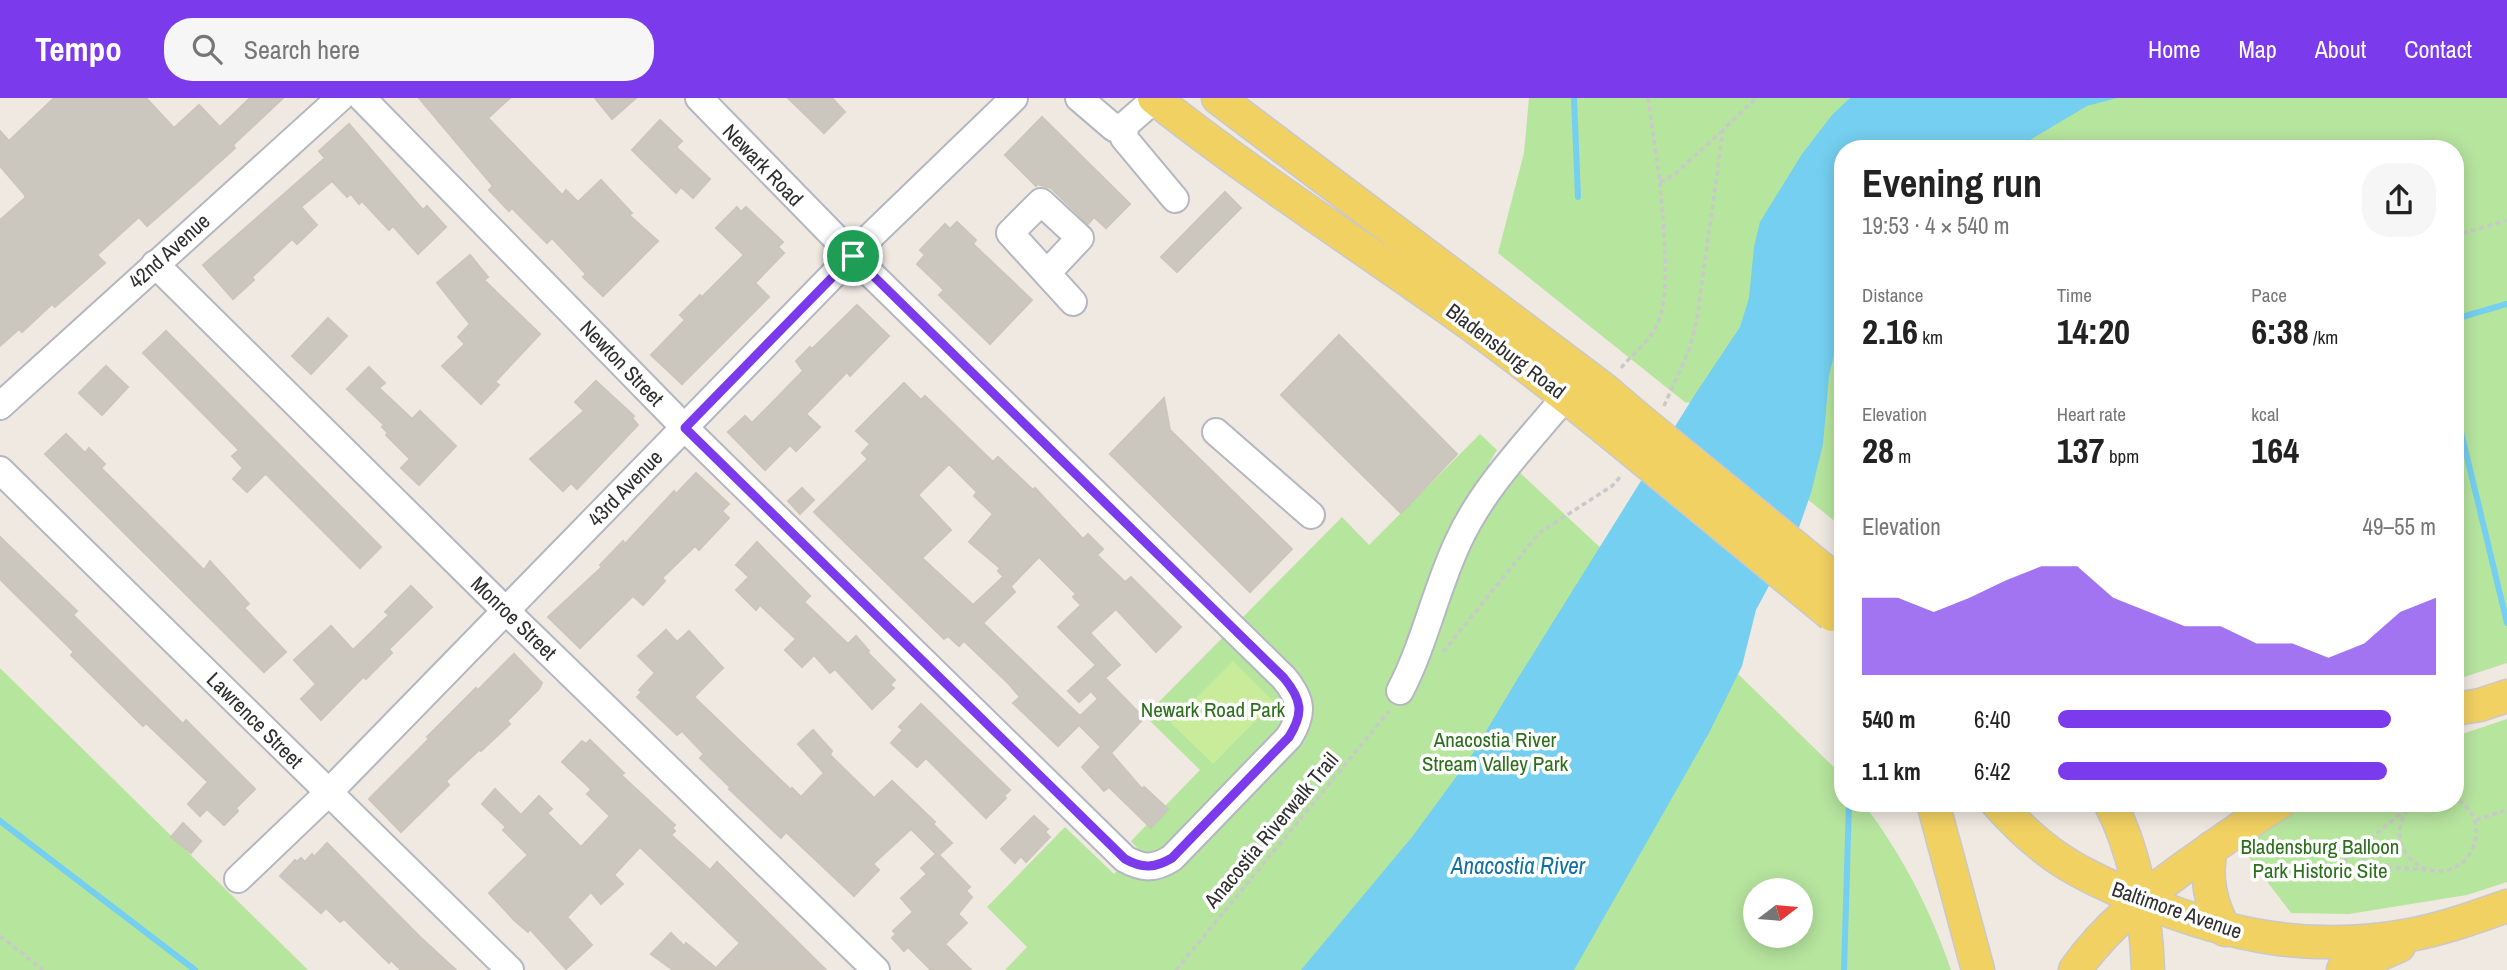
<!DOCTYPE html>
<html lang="en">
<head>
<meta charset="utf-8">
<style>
  :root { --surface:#fff; --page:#f6f6f6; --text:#222; --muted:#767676; --accent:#7c3aed }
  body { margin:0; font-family:"Archivo Narrow",sans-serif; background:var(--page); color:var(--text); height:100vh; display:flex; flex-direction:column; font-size:26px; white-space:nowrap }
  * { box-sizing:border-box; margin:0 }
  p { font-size:23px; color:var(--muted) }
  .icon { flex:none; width:38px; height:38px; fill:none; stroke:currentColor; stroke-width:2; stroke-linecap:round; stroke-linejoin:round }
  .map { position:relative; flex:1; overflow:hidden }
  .panel { position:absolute; left:1834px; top:42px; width:630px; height:672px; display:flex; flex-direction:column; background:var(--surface); border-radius:28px; box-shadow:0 4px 18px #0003 }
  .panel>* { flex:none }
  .needle { width:46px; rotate:74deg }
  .tools { position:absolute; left:1743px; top:780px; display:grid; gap:14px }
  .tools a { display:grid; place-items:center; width:70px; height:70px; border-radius:50%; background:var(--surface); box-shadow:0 4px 18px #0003; font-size:35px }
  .pin { position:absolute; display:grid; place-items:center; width:60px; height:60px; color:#fff; margin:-30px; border:4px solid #fff; border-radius:50%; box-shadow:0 2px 7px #0007 }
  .round { display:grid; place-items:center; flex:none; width:74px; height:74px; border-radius:28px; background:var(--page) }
  .overview { display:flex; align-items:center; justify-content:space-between; height:119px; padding:0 28px }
  h1 { font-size:38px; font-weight:700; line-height:52px }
  .figures { display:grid; grid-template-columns:repeat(3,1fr); gap:10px; height:119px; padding:7px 28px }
  .figures div { display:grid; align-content:center }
  .figures b { font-size:35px; font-weight:700 }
  .figures small { font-size:19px; font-weight:400 }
  .figures p { font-size:19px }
  .chart { height:196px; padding:14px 28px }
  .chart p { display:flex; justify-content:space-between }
  .chart svg { width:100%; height:126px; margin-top:7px; fill:var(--accent); opacity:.7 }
  ul { padding:0 28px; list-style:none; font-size:23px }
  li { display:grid; grid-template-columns:112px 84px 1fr; align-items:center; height:52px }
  li i { height:18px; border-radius:9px; background:var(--accent) }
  header { display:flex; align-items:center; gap:42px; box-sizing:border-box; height:98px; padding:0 35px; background:var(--accent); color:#fff }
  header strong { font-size:33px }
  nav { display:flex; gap:38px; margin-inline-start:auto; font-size:24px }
  .search { width:490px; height:63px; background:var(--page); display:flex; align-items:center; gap:18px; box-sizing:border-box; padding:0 24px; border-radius:28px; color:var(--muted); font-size:26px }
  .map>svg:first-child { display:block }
  .green { fill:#b6e59e; fill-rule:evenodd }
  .pitch { fill:#c9ec9a }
  .water { fill:#75cff0 }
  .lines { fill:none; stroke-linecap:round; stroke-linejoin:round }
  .stream { stroke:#75cff0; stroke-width:6 }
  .building { fill:#cbc7bf; stroke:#cbc5ba; stroke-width:2; fill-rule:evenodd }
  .minor-casing { stroke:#b4b7c1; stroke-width:30 }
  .major-casing { stroke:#c9c9c9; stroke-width:35 }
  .path { stroke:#c9c9c9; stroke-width:3.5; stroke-dasharray:5 3.5; stroke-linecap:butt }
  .minor { stroke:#fff; stroke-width:26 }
  .major { stroke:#f2d163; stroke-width:32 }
  .major-bridge-casing { stroke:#c9c9c9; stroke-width:35; stroke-linecap:butt }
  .major-bridge { stroke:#f2d163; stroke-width:32 }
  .route-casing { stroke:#fff; stroke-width:14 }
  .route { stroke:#7c3aed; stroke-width:9 }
  .labels { text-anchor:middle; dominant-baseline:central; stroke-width:7; stroke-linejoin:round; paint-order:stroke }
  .street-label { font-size:21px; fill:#2e2e2e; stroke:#fff }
  .park-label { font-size:21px; fill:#2c6e1b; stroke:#fff }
  .water-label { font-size:23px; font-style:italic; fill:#0d6fa3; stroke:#fff }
</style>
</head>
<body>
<header>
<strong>Tempo</strong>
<div class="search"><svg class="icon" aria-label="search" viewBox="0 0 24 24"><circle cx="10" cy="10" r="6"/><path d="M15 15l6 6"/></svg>Search here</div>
<nav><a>Home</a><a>Map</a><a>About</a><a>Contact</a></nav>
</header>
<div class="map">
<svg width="2507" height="872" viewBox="0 0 2507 872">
  <rect width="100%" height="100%" fill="#efe9e1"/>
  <g class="green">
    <polygon points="1529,0 2507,0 2507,565 2455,582 2455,51 1843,51 1843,430 1688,304 1686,305 1498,155 1524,55"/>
    <path d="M1480,336L1497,352L1489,365L1507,383L1517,372L1736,576L1737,575L1841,676L1843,678V705H1863C1901,755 1931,812 1951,872H1005L1027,849L987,809L1065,729L1114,776L1137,750L1131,743L1200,672L1145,618L1342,419L1369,447ZM1755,793H1801V838H1755Z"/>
    <polygon points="0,570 301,865 308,872 0,872"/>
    <polygon points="2507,621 2507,784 2467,797 2349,816 2291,815 2234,740 2291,705 2455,705 2455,631 2459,637"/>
  </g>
  <polygon class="pitch" points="1233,563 1274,604 1213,666 1171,625"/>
  <polygon class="water" points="1850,0 2117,0 2087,8 2015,51 1843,51 1843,220 1829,278 1823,346 1811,395 1797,435 1756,512 1742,568 1709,635 1574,872 1301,872 1412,739 1470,660 1518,580 1694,298 1740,229 1749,200 1754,149 1760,124 1802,56 1832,17"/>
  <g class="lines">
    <g class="stream">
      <polyline points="1574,0 1578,99"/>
      <polyline points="2455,221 2507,206"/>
      <polyline points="2455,309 2507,525"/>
      <polyline points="0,723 195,872"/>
      <polyline points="1844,872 1849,705"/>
    </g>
  </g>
  <g class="building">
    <polygon points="54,0 146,0 174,30 199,7 220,29 250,0 283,0 233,47 235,50 195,86 147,128 139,119 97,157 105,165 55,209 52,206 22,234 19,231 0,248 0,122 25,100 25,97 0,68 0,33 9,43"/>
    <polygon points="419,0 510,0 488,20 562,97 566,92 578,104 601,82 632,115 629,117 658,143 603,198 583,179 586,176 552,140 547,145 512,110 509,113 489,92 493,88"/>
    <polygon points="595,0 636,0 612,21"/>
    <polygon points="788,0 832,0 845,14 824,35"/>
    <polygon points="1042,19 1130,106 1106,130 1094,119 1088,126 1051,90 1037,86 1036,88 1005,57"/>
    <polygon points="660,22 682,43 676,49 710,81 693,100 681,89 676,95 632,52"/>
    <polygon points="349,26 423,112 427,108 446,129 418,156 393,128 389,132 362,103 359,106 351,96 347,99 332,83 301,109 317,127 297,146 292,141 252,179 254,182 233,201 203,167 325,60 319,53"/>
    <polygon points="1225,94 1241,110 1177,174 1161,159"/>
    <polygon points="737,109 741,114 746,109 783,144 778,149 784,155 755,185 769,199 682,286 651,257 685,222 680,217 700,197 702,199 744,157 716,130"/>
    <polygon points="957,124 976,142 973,146 1032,202 990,246 939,197 944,192 917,166 925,157 920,152 945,126 950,131"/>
    <polygon points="470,157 488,179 484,182 540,236 495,284 499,287 481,306 442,268 465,246 458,239 470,226 437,185"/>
    <polygon points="857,207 889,238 850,278 847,274 806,316 820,329 796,353 790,347 765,372 728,334 745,318 752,325 803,273 796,263 810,249 812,251"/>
    <polygon points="328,220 347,238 311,276 292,258"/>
    <polygon points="166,233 381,449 360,470 267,377 265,376 247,394 233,381 243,370 232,358 239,352 143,255"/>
    <polygon points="1339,237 1457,356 1401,415 1281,297"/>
    <polygon points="106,268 128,289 102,317 79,295"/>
    <polygon points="369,269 385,285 379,290 412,321 420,313 456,348 419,387 401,370 410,361 386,337 388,335 382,329 384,327 347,291"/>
    <polygon points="596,283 634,318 632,320 638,327 577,391 571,385 563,393 530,361 584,313 575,304"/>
    <path d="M904,285L921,302L925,298L993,364L998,359L1033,392L1035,390L1083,441L1088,436L1103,451L1097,457L1125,484L1131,479L1181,529L1156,554L1116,511L1090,535L1120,567L1105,580L1144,620L1111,655L1142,691L1144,689L1168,711L1151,730L1109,689L1104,693L1082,669L1101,649L1079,627L1058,648L1013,605L1020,599L1009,586L964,543L959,548L948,538L944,541L814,414L868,361L862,355L870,346L856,333ZM949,366L977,394L974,398L993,416L969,444L1000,470L998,473L1012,487L1039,459L1076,496L1073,499L1081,507L1058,529L1096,567L1068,593L1079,604L1091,593L1098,601L1080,618L983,525L1015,494L1003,479L973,507L922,460L951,432L918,397Z"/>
    <polygon points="1164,300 1170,332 1292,451 1250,494 1110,356"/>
    <polygon points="66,336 85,355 89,350 105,366 101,370 204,472 210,463 249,506 244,510 286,554 264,574 45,356"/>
    <polygon points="696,375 729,406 722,413 729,420 699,452 695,448 662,480 665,483 643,507 633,498 580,550 548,519 602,469 600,467 623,443 625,446 674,393 676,396"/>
    <polygon points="802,390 814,402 800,416 788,403"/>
    <polygon points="0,439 77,513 73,517 183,626 186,622 255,691 236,710 238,713 224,727 207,711 200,718 188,706 208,684 146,625 143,628 71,557 74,554 0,481"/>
    <polygon points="757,444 810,498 804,504 848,546 856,538 869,553 867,554 895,582 890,587 894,590 872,611 835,571 830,575 814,557 802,569 785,552 796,541 760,507 756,512 736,492 749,479 736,467"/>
    <polygon points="411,488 432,509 389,551 392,555 366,581 363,579 321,622 301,601 316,586 294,562 331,528 353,552 389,517 385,514"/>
    <polygon points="666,532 677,544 689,533 723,570 694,599 791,692 792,690 801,699 824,675 798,646 813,632 832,653 830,657 874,700 892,683 935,724 933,726 952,745 939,757 970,789 966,793 972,799 958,816 967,825 945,846 971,872 931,872 908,849 904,853 892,840 896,836 893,833 913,814 901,800 927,776 921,770 936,756 911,731 873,766 879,772 854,798 786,734 781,740 729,691 731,690 700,660 704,656 682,633 677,637 637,599 642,594 639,592 655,575 638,558"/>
    <polygon points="514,556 542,585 539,591 507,623 510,626 481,653 479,652 446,683 449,687 401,734 369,701 429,641 427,639 476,590 478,592"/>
    <polygon points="921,606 1010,692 1004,698 1006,700 986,720 926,660 917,669 891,645 903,632 899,629"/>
    <polygon points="590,642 624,675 621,677 675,727 672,730 675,733 671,737 710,772 717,764 826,872 673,872 651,856 671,835 684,848 686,845 716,870 740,845 640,749 614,777 623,786 601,806 591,794 567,819 592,847 566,871 530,831 528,834 515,823 489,795 528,757 503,732 506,729 482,706 495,691 521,717 539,698 552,711 547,715 581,749 610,718 587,696 591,692 589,689 562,664 582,643 586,646"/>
    <polygon points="1034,718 1048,731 1045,734 1050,739 1026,764 1021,758 1015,765 1001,751"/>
    <polygon points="183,725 201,743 191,755 171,739"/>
    <polygon points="327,745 420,839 456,872 401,872 391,862 389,865 344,821 340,824 326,810 321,815 280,778 295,762 297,764 301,760 305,764 312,756 314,759"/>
  </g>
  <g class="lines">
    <g class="minor-casing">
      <g id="minor">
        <path d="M362,0L685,330L1125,761C1143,771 1155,771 1172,760L1289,639C1304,615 1302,602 1284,580L869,174L699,0"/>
        <polyline points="1079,0 1114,30 1125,27 1155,1"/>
        <polyline points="1125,27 1124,40 1175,101"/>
        <polyline points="155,166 506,513 876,872"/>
        <polyline points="1047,175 1080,140 1041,104 1010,135 1073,204"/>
        <polyline points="0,308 340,0"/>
        <polyline points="1216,334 1311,417"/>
        <polyline points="0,372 510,872"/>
        <path d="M1400,593C1425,545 1435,493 1458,444C1483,389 1528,344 1566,298"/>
        <polyline points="238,781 328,695 869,140 1014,0"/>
      </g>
    </g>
    <g class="major-casing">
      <g id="major">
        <path d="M1154,0C1251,77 1355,144 1456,216C1514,257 1569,301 1624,346"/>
        <polyline points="1218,0 1605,292 1640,322"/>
        <polyline points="2455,611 2480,607 2507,598"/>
        <polyline points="1933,705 1978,872"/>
        <path d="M1997,705C2044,758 2077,775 2141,802C2230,839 2314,855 2410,837C2443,831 2476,819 2507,808"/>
        <path d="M2110,705C2136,755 2146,817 2148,872"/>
        <path d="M2211,750C2205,780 2210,805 2225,832"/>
        <path d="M2075,872C2106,828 2146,797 2189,766C2219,745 2248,724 2279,705"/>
        <polyline points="2343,872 2399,848"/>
      </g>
    </g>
    <g class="path">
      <polyline points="1648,0 1660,84 1674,77 1722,33"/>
      <polyline points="2455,138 2507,122"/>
      <path d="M1621,270C1632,256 1647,246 1656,229C1673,197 1662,121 1660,84"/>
      <polyline points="1664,308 1689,252 1697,221 1723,32 1756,0"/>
      <polyline points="1443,554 1539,435 1612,388 1622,377"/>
      <path d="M2413,705C2402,716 2397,730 2401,745C2404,755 2412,765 2422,769C2468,790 2499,724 2455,700"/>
      <polyline points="2476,722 2507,712"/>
      <polyline points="2357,752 2406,711"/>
      <circle cx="2355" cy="761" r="9"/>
      <polyline points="2362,767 2426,772"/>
      <polyline points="0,838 43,872"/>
      <polyline points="1176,872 1389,613"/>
    </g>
    <use href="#minor" class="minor"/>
    <use href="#major" class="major"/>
    <g class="major-bridge-casing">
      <g id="major-bridge">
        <polyline points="1640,322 1843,488"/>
        <polyline points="1624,346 1832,517"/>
      </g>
    </g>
    <use href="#major-bridge" class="major-bridge"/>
  </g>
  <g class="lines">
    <g class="route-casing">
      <path id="route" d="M853,158L1284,580C1302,602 1304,615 1289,639L1172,760C1155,770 1143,771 1125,761L685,330Z"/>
    </g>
    <use href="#route" class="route"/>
  </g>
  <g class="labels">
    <g class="street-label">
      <text transform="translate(763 67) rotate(46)">Newark Road</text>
      <text transform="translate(169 153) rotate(-42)">42nd Avenue</text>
      <text transform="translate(1506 253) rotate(37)">Bladensburg Road</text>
      <text transform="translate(622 265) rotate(46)">Newton Street</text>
      <text transform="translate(625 390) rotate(-46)">43rd Avenue</text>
      <text transform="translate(514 520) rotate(44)">Monroe Street</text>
      <text transform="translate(255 622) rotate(45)">Lawrence Street</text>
      <text transform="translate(1271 732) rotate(-50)">Anacostia Riverwalk Trail</text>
      <text transform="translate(2177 812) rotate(19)">Baltimore Avenue</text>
    </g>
    <g class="park-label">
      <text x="1213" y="611">Newark Road Park</text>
      <text x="1495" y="641">Anacostia River<tspan x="1495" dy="24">Stream Valley Park</tspan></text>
      <text x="2320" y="748">Bladensburg Balloon<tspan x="2320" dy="24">Park Historic Site</tspan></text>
    </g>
    <g class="water-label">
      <text x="1518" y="767">Anacostia River</text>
    </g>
  </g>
</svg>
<div class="tools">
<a><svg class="needle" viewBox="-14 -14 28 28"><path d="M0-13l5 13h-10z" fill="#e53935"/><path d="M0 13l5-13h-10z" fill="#767676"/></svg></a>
</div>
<div class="pin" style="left:853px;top:158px;background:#1e9e55"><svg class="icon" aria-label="arrive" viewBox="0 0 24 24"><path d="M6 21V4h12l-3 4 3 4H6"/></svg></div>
<section class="panel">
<div class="overview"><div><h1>Evening run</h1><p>19:53 · 4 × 540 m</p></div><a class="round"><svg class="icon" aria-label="share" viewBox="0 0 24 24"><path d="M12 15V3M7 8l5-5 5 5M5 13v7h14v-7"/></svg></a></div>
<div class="figures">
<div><p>Distance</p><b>2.16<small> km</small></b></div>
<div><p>Time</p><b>14:20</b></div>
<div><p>Pace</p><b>6:38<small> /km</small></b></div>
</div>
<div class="figures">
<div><p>Elevation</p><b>28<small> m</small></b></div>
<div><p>Heart rate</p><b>137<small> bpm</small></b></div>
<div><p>kcal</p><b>164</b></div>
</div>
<div class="chart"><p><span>Elevation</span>49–55 m</p>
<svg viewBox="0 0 160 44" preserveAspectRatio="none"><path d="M0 44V17L10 17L20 22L30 17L40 11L50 6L60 6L70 17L80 22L90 27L100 27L110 33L120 33L130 38L140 33L150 22L160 17V44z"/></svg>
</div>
<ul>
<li><b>540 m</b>6:40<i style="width:88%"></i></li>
<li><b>1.1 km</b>6:42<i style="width:87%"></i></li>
</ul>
</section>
</div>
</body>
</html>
